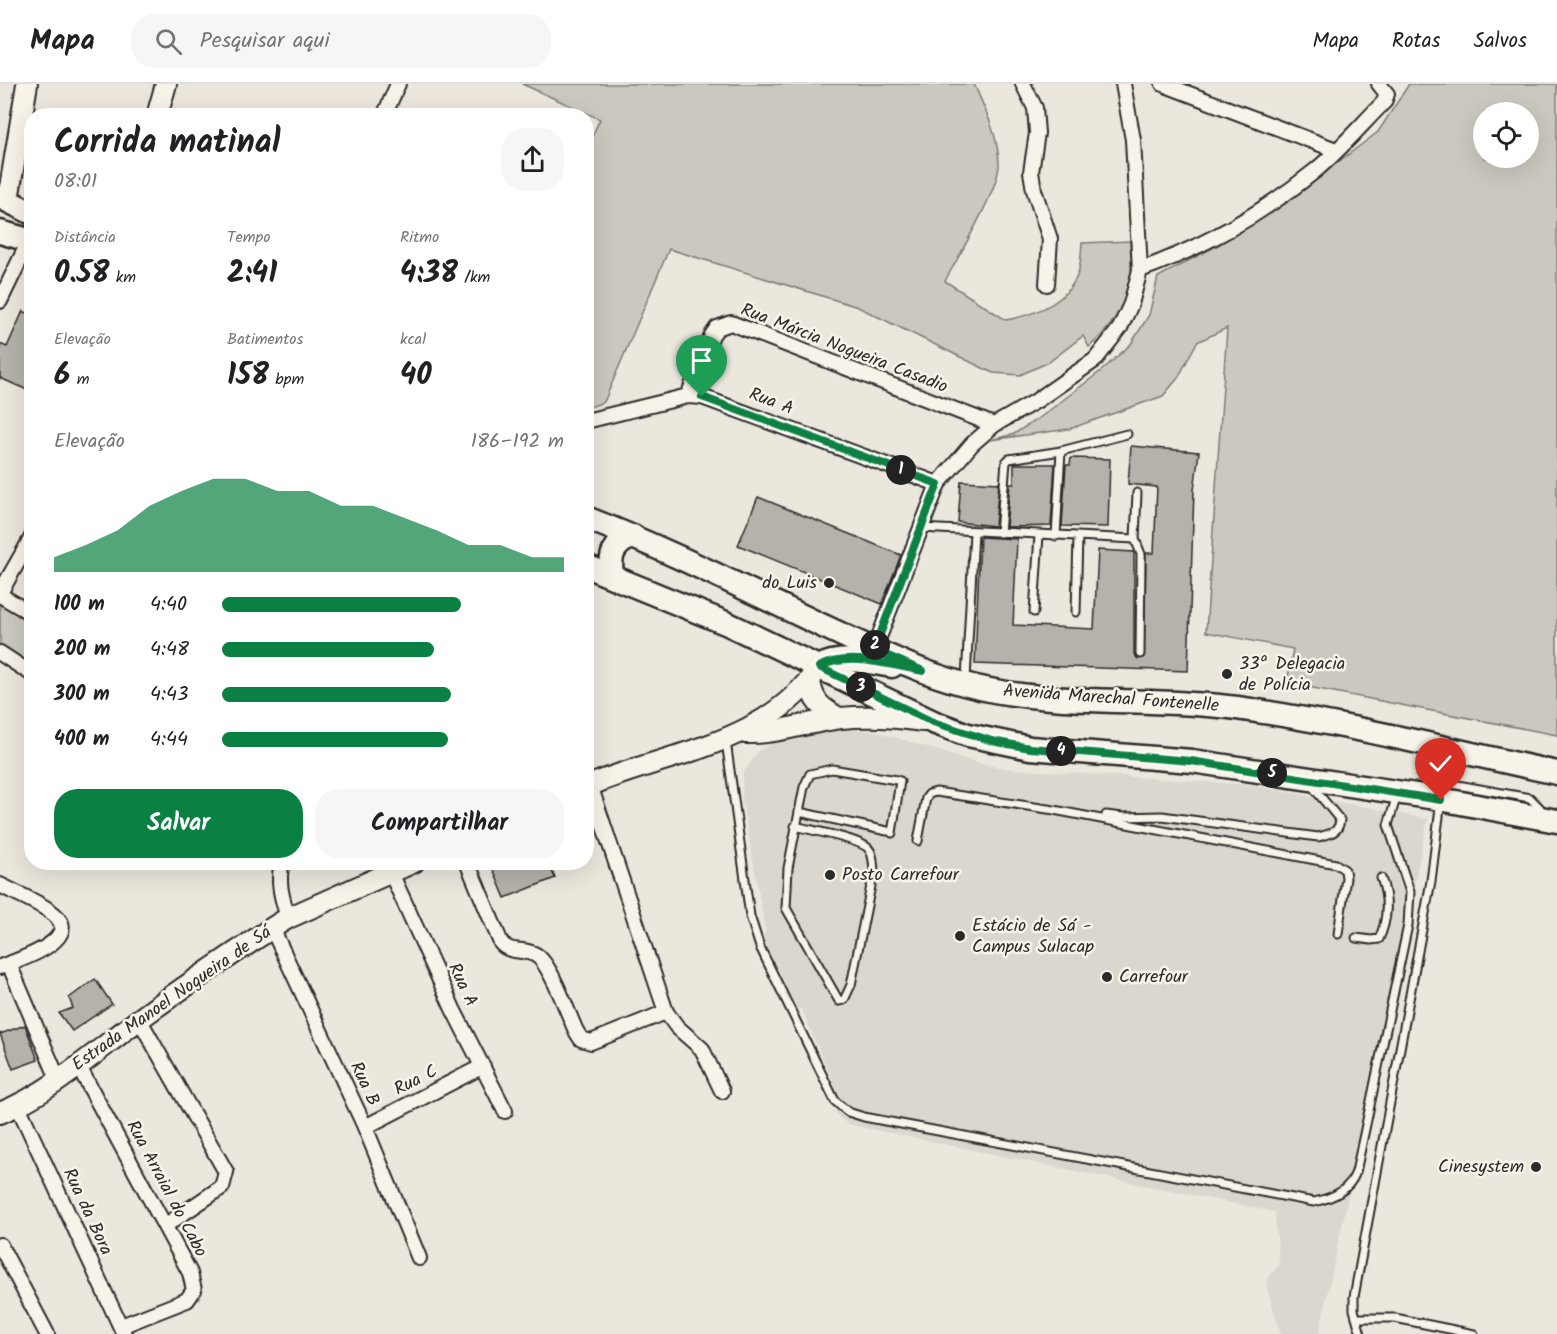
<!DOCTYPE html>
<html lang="pt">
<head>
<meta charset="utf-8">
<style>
  :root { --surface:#fff; --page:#f6f6f6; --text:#202124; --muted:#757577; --line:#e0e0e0; --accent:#0b8043 }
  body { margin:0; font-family:Kalam,sans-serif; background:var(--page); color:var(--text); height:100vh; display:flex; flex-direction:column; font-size:22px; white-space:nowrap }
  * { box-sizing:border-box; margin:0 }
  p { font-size:20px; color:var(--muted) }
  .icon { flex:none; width:33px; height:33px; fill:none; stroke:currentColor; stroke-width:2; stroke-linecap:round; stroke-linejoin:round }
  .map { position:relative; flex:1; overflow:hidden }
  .drawer { position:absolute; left:24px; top:24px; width:570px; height:762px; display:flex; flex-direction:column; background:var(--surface); border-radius:24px; box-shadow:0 6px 24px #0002 }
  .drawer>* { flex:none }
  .tools { position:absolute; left:1473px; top:18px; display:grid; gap:12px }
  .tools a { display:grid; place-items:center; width:66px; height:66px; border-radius:50%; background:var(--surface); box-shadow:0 6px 24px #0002; font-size:30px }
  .pin { position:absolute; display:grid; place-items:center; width:51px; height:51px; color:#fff; margin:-62px -26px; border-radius:50% 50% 50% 0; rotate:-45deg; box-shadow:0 0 6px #0007 }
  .pin .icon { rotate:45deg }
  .km { position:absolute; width:30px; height:30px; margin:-15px; border-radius:50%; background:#222; color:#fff; font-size:16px; line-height:30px; text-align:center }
  .round { display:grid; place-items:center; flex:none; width:63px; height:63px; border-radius:24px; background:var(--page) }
  .headline { display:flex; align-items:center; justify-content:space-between; height:102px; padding:0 30px }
  h1 { font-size:33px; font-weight:700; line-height:45px }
  .figures { display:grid; grid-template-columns:repeat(3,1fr); gap:9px; height:102px; padding:6px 30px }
  .figures div { display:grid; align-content:center }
  .figures b { font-size:30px; font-weight:700 }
  .figures small { font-size:16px; font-weight:400 }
  .figures p { font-size:16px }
  .chart { height:168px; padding:12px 30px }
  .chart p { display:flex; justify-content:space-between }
  .chart svg { width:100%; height:108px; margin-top:6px; fill:var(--accent); opacity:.7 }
  .action { display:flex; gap:12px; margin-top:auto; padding:12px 30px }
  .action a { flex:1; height:69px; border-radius:24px; background:var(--accent); color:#fff; font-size:24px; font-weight:700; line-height:69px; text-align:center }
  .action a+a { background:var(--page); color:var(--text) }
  ul { padding:0 30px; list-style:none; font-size:20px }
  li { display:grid; grid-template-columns:96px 72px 1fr; align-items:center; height:45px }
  li i { height:15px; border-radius:8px; background:var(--accent) }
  header { display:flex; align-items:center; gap:36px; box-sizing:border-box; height:84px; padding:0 30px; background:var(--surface); border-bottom:2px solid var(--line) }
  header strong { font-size:28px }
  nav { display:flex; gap:33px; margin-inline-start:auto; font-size:21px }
  .search { width:420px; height:54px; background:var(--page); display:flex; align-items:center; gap:15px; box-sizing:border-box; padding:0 21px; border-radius:24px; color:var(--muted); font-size:22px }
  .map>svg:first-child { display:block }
  .built { fill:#dbd7ce }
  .green { fill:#cbc8bf; stroke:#7b7a75; stroke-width:1.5; fill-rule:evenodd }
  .building { fill:#b5b2ab; stroke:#2b2b2b; stroke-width:1.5 }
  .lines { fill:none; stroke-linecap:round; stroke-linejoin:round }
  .lane-casing { stroke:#2b2b2b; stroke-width:11 }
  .street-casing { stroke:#2b2b2b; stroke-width:18 }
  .secondary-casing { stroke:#2b2b2b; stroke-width:24 }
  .primary-casing { stroke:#2b2b2b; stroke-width:27 }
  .lane { stroke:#f7f3e8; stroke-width:7 }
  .street { stroke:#f7f3e8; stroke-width:14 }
  .secondary { stroke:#f7f3e8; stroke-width:20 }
  .primary { stroke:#f7f3e8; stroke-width:22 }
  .route-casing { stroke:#fff; stroke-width:12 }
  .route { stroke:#0b8043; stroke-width:8 }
  .poi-dot { fill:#2b2b2b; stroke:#f7f3e8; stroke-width:2 }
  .labels { text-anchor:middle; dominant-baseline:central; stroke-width:5; stroke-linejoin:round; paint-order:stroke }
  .street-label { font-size:18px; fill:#2b2b2b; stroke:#f7f3e8 }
  .poi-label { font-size:18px; fill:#2b2b2b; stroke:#f7f3e8; text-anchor:start }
</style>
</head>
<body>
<header>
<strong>Mapa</strong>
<div class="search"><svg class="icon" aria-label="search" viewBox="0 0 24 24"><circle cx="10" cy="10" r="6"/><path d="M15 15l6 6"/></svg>Pesquisar aqui</div>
<nav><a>Mapa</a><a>Rotas</a><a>Salvos</a></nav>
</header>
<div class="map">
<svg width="1557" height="1250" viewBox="0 0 1557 1250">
  <rect width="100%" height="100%" fill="#ebe7dd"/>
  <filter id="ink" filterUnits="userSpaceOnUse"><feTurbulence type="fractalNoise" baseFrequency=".0167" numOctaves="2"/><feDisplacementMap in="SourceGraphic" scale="12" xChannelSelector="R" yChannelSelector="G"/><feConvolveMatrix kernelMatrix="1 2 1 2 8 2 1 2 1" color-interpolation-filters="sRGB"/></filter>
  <g filter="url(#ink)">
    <polygon class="built" points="825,643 874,647 982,680 1011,685 1252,701 1428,735 1319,1250 1281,1250 1266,1201 1268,1194 1279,1181 1275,1128 856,1042 845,1038 836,1030 835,1003 801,924 797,925 762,852 766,849 742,716 743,690 758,667 784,653"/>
    <g class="green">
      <path d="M522,0H974C985,25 998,51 999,79C1000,104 958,173 945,197L1006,236C1033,231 1065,220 1077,192C1081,183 1081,169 1082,159L1130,157C1136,201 1123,234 1089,263L1083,252L1049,278L1020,291L993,289L858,223L669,165L604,318L587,324V63L600,35Z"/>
      <path d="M1409,0H1557V651L1287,599L1293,565L1206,548L1227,244L1197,258L1178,294L1163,312L1069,345L990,356L1014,350L1042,332L1101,287L1131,260L1149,231L1158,193L1220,160L1296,110L1378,48ZM1484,28H1528V74H1484Z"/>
      <polygon points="0,516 31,534 31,585 0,565"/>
    </g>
    <g class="building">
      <polygon points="23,227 32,231 32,308 0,294 0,260 7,263"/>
      <polygon points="1131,362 1199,368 1194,406 1188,587 975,580 980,453 1017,455 1013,541 1094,545 1098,466 1134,468 1134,570 1138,575 1144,573 1146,469 1154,469 1157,403 1128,400"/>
      <polygon points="1071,374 1110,375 1108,443 1062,442 1066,381 1070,381"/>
      <polygon points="1014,380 1055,380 1051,442 1006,443 1010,400 1014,400"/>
      <polygon points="961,397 999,399 995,442 958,438"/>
      <polygon points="758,413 901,471 882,520 738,461"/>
      <polygon points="490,778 548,778 555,794 505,814"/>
      <polygon points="95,895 112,920 72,947 59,929 73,924 69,914"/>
      <polygon points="25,941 38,976 13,985 0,950"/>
    </g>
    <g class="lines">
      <g class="lane-casing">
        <g id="lane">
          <polyline points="1137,409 1135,455 1141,470 1140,570"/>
          <polyline points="920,444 1135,455"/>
          <polyline points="1000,449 1006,378 1009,375 1061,367 1127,350"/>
          <polyline points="1056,452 1061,367"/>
          <polyline points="1034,528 1039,451"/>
          <polyline points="1076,528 1078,453"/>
          <polyline points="966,595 974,448"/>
          <path d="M726,657L750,832L760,863L835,1017L848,1028L864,1033L1314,1118C1332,1114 1349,1107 1356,1088L1408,841L1410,808L1388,741L1397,711"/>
          <polyline points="799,728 887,747"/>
          <path d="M1106,731L1123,733L1162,732L1318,753C1329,750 1339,749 1340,736L1312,702"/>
          <path d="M795,742C810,746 859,755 868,764C874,770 873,780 874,787L851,901L844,916L839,917L786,824L788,784L804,703L810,690L832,685L897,696"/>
          <polyline points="892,749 900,697"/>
          <polyline points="918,757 926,714 929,710 936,708 1054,726 1336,780 1345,786 1346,794 1338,850"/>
          <path d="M1356,854L1371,856L1379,855C1388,835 1389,815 1381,794"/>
          <polyline points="1357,1234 1395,1234 1474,1250"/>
          <polyline points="1361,1250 1354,1226 1354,1213 1431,797 1441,716 1440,706 1444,700 1452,700 1530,714 1540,724 1541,731"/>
        </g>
      </g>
      <g class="street-casing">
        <g id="street">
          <polyline points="1023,0 1035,24 1037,49 1031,88 1034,106 1050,155 1047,200"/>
          <polyline points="1163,0 1336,66"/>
          <polyline points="384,32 398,0"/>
          <path d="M1140,186C1204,163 1263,129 1316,86C1340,66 1362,40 1384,18L1387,10L1379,0"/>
          <polyline points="0,217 29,157"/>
          <polyline points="688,312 712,251 717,244 731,239 994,341"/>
          <polyline points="586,337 688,312 702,313 938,400"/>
          <polyline points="0,509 32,453"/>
          <polyline points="0,511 32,530"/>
          <polyline points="874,566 938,400 972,360 994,341 1036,317 1095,276 1120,244 1131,220 1140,186 1133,56 1123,0"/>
          <polyline points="0,569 32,590"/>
          <polyline points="590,701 666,928 677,943 702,965 722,1007"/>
          <path d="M282,778C277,799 282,814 288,834"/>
          <path d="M467,778L501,859C510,870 524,864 536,871C551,880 568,930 576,947L581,955L591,958L666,928"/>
          <polyline points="391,789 453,925 505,1027"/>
          <path d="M0,801C15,809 46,821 57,833C79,857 17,877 0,883"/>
          <polyline points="272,844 365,1043 419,1174"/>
          <polyline points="9,880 58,995"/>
          <polyline points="139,935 226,1088 222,1103 166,1141"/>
          <polyline points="78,981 190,1189 194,1206 187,1216 121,1242"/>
          <polyline points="18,1022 124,1250"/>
          <polyline points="365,1043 483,982"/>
          <polyline points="0,1161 47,1250"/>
        </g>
      </g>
      <g class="secondary-casing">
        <g id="secondary">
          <polyline points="157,32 166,0"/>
          <polyline points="8,116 27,0"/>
          <path d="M810,596C812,617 821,624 839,634"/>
          <path d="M745,649C778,650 808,638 841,634C869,631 896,633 924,637"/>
          <path d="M586,703C669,667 764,663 819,583"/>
          <path d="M0,1029C50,1009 94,969 137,937C181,904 227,874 272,844L288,834L414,778"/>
        </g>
      </g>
      <g class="primary-casing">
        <g id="primary">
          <polyline points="0,113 32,129"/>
          <polyline points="0,148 32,157"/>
          <path d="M586,434C667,465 745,505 823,542C869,563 915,587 964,600C1051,624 1148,612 1237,624C1345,639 1451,666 1557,689"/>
          <polyline points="586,482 728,540 933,638 968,651 1030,664 1192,677 1429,713 1557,737"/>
          <path d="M612,491C609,470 614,460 633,452"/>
          <path d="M819,583C840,571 869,578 892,582"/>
        </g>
      </g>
      <use href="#lane" class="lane"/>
      <use href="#street" class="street"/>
      <use href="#secondary" class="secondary"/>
      <use href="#primary" class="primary"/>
    </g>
  </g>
  <g class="lines" filter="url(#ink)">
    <g class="route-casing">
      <path id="route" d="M702,313L938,400L874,566L923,587C893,582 848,567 819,583L933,638L992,657L1030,664L1191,677L1441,716"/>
    </g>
    <use href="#route" class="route"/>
  </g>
  <g class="poi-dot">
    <circle cx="829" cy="499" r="6"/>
    <circle cx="1227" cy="590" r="6"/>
    <circle cx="830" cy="791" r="6"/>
    <circle cx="960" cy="852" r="6"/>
    <circle cx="1107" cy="893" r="6"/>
    <circle cx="1536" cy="1083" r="6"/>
  </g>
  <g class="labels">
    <g class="street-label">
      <text transform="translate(844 265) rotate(21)">Rua Márcia Nogueira Casadio</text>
      <text transform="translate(771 318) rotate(21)">Rua A</text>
      <text transform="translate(1111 615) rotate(4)">Avenida Marechal Fontenelle</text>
      <text transform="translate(462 901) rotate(65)">Rua A</text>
      <text transform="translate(172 915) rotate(-35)">Estrada Manoel Nogueira de Sá</text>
      <text transform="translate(416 997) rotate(-27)">Rua C</text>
      <text transform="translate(364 1000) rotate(65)">Rua B</text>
      <text transform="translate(166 1105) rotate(62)">Rua Arraial do Cabo</text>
      <text transform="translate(87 1128) rotate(65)">Rua da Bora</text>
    </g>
    <g class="poi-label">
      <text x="817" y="499" text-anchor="end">do Luis</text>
      <text x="1239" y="580">33ª Delegacia<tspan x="1239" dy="21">de Polícia</tspan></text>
      <text x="842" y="791">Posto Carrefour</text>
      <text x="972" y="842">Estácio de Sá -<tspan x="972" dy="21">Campus Sulacap</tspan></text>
      <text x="1119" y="893">Carrefour</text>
      <text x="1524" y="1083" text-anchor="end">Cinesystem</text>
    </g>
  </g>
</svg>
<div class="tools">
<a><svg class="icon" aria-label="locate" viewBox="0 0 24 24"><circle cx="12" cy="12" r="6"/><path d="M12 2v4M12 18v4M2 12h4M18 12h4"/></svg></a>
</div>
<div class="pin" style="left:702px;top:313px;background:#1e9e55"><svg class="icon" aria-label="arrive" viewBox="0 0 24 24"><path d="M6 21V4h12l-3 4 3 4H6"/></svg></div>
<div class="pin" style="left:1441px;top:716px;background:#d93025"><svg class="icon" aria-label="check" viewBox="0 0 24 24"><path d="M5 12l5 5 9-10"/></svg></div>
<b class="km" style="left:901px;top:386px">1</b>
<b class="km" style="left:875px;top:561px">2</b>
<b class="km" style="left:861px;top:603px">3</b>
<b class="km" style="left:1061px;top:667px">4</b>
<b class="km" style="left:1272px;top:689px">5</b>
<section class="drawer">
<div class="headline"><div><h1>Corrida matinal</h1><p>08:01</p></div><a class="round"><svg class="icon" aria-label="share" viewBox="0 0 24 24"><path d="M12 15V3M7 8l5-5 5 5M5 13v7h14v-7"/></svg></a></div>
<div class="figures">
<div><p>Distância</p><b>0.58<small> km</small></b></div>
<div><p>Tempo</p><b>2:41</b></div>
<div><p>Ritmo</p><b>4:38<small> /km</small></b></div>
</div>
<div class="figures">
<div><p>Elevação</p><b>6<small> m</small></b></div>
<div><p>Batimentos</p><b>158<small> bpm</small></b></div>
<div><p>kcal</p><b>40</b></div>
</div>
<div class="chart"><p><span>Elevação</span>186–192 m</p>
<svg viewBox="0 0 160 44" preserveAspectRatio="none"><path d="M0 44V38L10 33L20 27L30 17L40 11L50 6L60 6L70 11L80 11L90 17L100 17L110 22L120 27L130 33L140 33L150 38L160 38V44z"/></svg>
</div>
<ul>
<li><b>100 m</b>4:40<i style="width:70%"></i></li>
<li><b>200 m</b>4:48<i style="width:62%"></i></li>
<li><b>300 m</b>4:43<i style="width:67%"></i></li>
<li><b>400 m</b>4:44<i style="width:66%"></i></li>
</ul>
<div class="action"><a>Salvar</a><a>Compartilhar</a></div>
</section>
</div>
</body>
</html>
